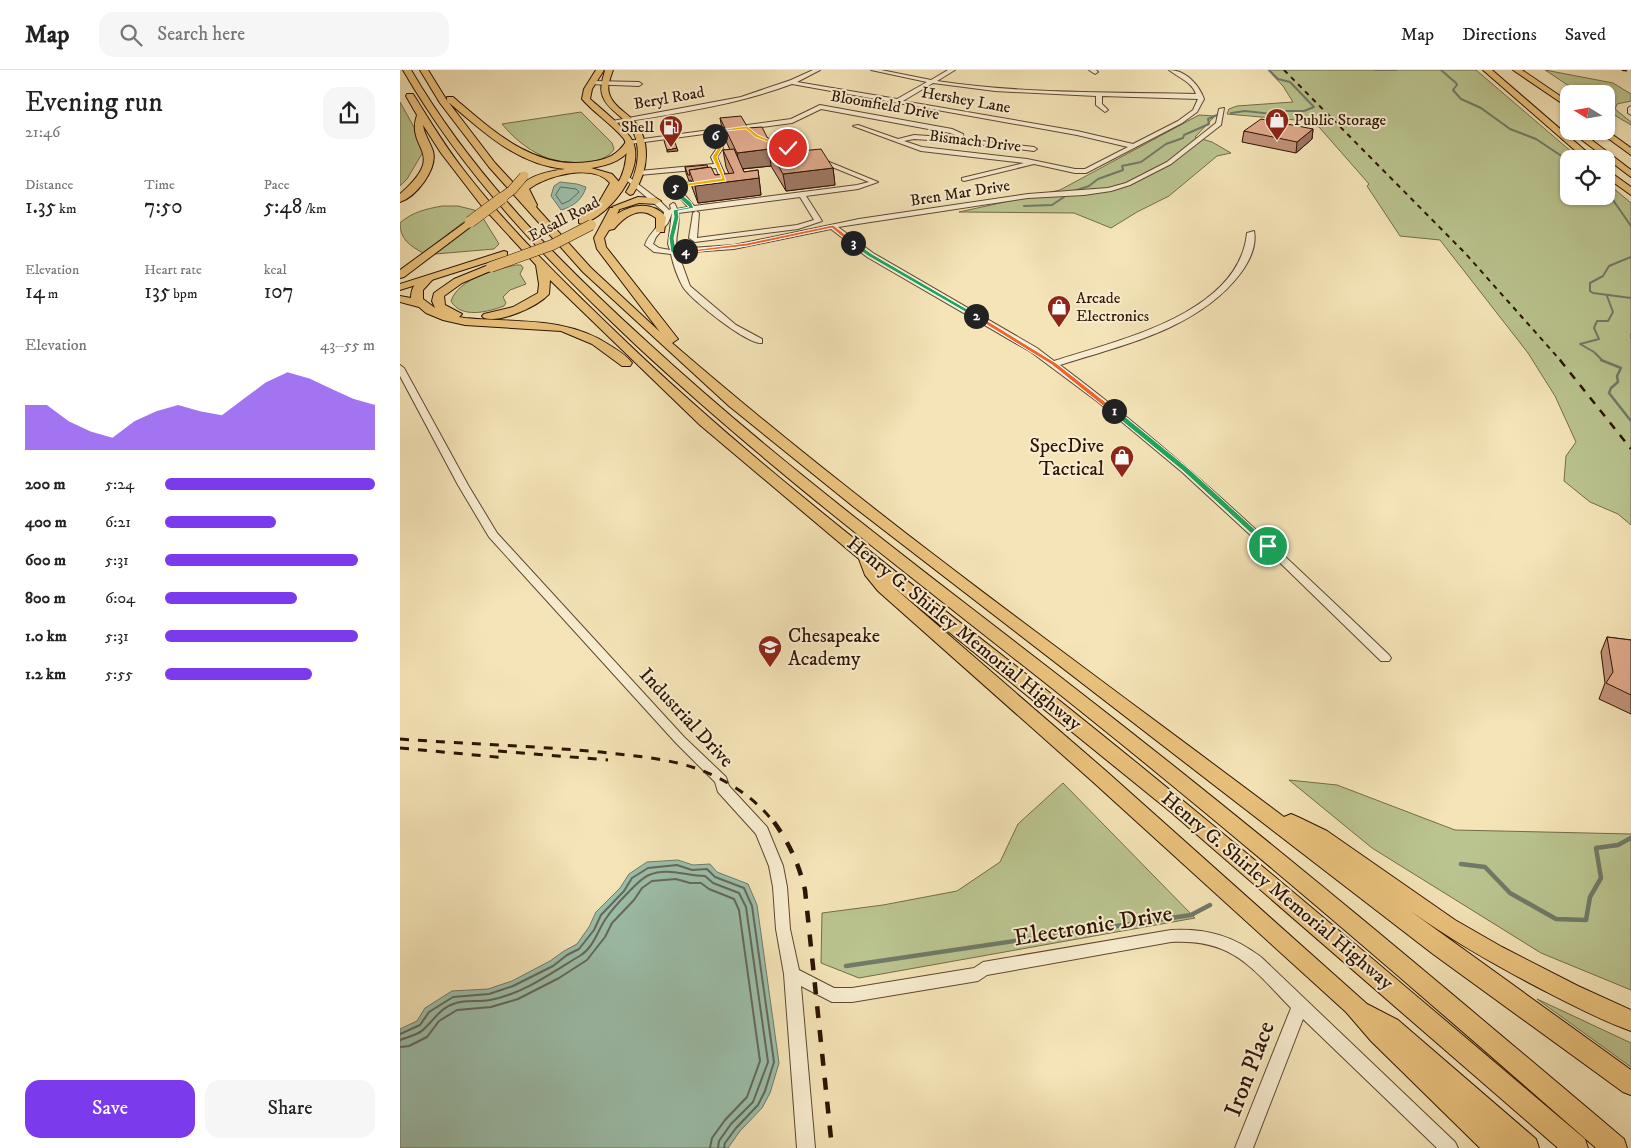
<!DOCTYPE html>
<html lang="en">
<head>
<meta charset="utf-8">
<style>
  :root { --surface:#fff; --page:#f6f6f6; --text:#222; --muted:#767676; --line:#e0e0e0; --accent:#7c3aed }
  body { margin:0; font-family:"IM FELL DW Pica",serif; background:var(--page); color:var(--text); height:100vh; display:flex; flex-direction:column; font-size:19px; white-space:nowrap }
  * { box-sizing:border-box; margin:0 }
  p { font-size:16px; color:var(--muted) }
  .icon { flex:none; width:28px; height:28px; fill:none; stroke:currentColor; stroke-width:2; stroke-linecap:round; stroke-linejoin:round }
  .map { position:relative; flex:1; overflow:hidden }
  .details { display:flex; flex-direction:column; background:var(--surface); width:400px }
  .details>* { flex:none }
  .needle { width:32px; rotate:281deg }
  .tools { position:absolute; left:1160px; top:15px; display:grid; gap:10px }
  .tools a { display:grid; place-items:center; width:55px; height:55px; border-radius:10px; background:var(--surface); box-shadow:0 1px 4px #0004; font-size:25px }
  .pin { position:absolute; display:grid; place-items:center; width:42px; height:42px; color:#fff; margin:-21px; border:2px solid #fff; border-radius:50%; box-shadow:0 1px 5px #0007 }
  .km { position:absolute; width:25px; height:25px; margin:-12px; border-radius:50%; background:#222; color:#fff; font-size:14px; line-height:25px; text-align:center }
  .round { display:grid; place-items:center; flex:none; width:52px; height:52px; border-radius:15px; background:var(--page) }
  .head { display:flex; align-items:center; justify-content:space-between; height:85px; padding:0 25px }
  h1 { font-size:28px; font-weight:600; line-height:38px }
  .figures { display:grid; grid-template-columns:repeat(3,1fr); gap:8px; height:85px; padding:5px 25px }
  .figures div { display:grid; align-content:center }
  .figures b { font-size:21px; font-weight:600 }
  .figures small { font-size:14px; font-weight:400 }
  .figures p { font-size:14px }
  .chart { height:140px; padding:10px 25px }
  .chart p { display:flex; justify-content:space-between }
  .chart svg { width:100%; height:90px; margin-top:5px; fill:var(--accent); opacity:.7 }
  .cta { display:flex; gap:10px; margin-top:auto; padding:10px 25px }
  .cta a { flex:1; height:58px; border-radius:15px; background:var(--accent); color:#fff; font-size:20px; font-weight:600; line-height:58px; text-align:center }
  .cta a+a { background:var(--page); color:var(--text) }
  ul { padding:0 25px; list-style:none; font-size:16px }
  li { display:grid; grid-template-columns:80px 60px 1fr; align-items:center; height:38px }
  li i { height:12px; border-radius:6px; background:var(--accent) }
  header { display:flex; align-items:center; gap:30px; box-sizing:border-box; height:70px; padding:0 25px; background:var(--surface); border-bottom:1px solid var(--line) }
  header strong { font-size:24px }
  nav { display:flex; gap:28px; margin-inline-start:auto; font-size:18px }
  .search { width:350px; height:45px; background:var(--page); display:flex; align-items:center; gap:12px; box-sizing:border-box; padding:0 18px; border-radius:15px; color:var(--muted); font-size:19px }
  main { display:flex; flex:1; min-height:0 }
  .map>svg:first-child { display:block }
  .green { fill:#bac48f; stroke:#746c49 }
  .water { fill:#9cbfac; stroke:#707a68 }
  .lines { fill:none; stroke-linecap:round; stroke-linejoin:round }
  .shore-far1 { stroke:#646958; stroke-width:1 }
  .shore { stroke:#646958; stroke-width:2 }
  .stream-far2 { stroke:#707a68; stroke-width:2 }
  .stream-far1 { stroke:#707a68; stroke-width:2.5 }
  .stream { stroke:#707a68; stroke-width:4.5 }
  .minor-casing { stroke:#5f4730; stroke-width:2 }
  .major-casing { stroke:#2d1303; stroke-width:2 }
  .highway-casing { stroke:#2d1303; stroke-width:2 }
  .minor { fill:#f8edd0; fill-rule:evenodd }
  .major { fill:#eac27c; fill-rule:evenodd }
  .highway { fill:#eac27c; fill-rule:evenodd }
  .rail-far3 { stroke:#2d1303; stroke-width:2; stroke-dasharray:5 5; stroke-linecap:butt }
  .rail-far2 { stroke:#2d1303; stroke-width:2.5; stroke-dasharray:8 8; stroke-linecap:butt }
  .rail-far1 { stroke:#2d1303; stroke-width:3; stroke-dasharray:9 9; stroke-linecap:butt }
  .rail { stroke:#2d1303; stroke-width:4.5; stroke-dasharray:12 12; stroke-linecap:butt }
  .major-bridge-casing { stroke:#2d1303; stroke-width:11; stroke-linecap:butt }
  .highway-bridge-far1-casing { stroke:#2d1303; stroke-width:10; stroke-linecap:butt }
  .highway-bridge-casing { stroke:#2d1303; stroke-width:12; stroke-linecap:butt }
  .major-bridge { stroke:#eac27c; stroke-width:10 }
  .highway-bridge-far1 { stroke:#eac27c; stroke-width:9 }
  .highway-bridge { stroke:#eac27c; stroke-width:11 }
  .wall { fill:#c29379; stroke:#2d1303 }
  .shaded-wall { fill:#9e7863; stroke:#2d1303 }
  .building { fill:#e1ab8d; stroke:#2d1303 }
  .split-1 { fill:#22a559; stroke:#fff }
  .split-2 { fill:#f0652b; stroke:#fff }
  .split-3 { fill:#22a559; stroke:#fff }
  .split-4 { fill:#f0652b; stroke:#fff }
  .split-5 { fill:#22a559; stroke:#fff }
  .split-6 { fill:#f5b400; stroke:#fff }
  .split-7 { fill:#f5b400; stroke:#fff }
  .labels { text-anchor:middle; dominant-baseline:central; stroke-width:4; stroke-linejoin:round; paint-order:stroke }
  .far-street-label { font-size:16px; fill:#2d1303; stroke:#f8edd0 }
  .far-poi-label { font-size:16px; fill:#2d1303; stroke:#f8edd0; text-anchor:start }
  .poi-label { font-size:20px; fill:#2d1303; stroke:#f8edd0; text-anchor:end }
  .street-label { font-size:20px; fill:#2d1303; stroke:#f8edd0 }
  .near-street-label { font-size:24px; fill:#2d1303; stroke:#f8edd0 }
</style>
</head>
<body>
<header>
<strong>Map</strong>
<div class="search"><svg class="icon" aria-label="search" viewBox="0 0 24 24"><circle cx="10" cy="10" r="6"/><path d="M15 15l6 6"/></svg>Search here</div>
<nav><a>Map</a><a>Directions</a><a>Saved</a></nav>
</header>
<main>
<section class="details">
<div class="head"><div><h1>Evening run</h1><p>21:46</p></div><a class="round"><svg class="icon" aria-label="share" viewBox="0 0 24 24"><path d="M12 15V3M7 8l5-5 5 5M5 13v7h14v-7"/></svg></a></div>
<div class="figures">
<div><p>Distance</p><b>1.35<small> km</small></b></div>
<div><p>Time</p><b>7:50</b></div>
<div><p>Pace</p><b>5:48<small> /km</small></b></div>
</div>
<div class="figures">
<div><p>Elevation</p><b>14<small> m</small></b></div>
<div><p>Heart rate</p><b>135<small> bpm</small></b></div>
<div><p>kcal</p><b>107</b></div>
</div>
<div class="chart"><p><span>Elevation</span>43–55 m</p>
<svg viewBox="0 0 160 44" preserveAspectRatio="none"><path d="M0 44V22L10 22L20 30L30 35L40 38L50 30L60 25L70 22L80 25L90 27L100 19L110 11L120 6L130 9L140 14L150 19L160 22V44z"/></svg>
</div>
<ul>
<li><b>200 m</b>5:24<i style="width:100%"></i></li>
<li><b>400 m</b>6:21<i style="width:53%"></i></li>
<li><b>600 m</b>5:31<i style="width:92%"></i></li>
<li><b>800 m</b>6:04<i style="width:63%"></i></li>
<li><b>1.0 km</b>5:31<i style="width:92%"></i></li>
<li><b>1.2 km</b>5:55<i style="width:70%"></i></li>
</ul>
<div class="cta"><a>Save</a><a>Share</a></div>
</section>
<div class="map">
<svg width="1231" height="1078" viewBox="0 0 1231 1078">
  <rect width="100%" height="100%" fill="#f4e4b7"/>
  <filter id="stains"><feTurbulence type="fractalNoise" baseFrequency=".004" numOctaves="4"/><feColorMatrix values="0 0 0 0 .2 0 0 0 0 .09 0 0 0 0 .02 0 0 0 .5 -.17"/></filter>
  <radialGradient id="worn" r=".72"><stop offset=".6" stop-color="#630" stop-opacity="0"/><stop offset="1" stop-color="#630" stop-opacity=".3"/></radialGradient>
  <g class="green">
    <polygon points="868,0 1076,0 1180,89 1169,89 1169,126 1206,126 1206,112 1231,133 1231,455 1218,444 1190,432 1164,411 1166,386 1176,372 1155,326 1128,283 1040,170 1000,166 967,116 969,114 919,57 896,50 827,44 829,39 837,36 893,32 883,16"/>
    <polygon points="1145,0 1213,13 1231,24 1231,31 1217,34 1215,39 1231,52 1231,55 1206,40 1206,24 1181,24"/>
    <polygon points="0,32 19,66 23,82 7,109 0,116"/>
    <path d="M181,42L212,73L214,79C210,86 202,89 195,91C158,100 125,82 102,54Z"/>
    <polygon points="799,45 815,46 795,67 812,72 831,83 817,86 769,126 737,142 711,158 674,143 559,142 660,120"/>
    <path d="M42,136H58L78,141L23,183C9,175 0,169 0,153C12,142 26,139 42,136Z"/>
    <polygon points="83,148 99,174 94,179 35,184"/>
    <path d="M116,195H121L123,198L120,204L126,214L110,220L103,227L106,233L104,236C88,242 61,249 51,231C59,208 95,200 116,195Z"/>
    <polygon points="889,710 937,715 1055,760 1231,764 1231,920 1141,883 972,778"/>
    <polygon points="663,713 795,848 459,908 421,893 422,843 483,835 557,821 600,792 618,754"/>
    <polygon points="1137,929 1231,973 1231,997"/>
  </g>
  <g class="water">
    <path d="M160,112L177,114L186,117C183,129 173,137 161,140L151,126L154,116Z"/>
    <polygon points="278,790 293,795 310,794 317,802 348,814 357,835 379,993 370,1023 362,1038 340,1061 328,1078 0,1078 0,959 17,951 25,938 52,921 88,919 112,911 150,891 164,881 177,874 189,857 196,842 220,818 229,804 247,792"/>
  </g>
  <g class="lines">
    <polygon class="shore-far1" points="161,117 176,119 179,122 169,131 162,134 156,125"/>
    <g class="shore">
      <polyline points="0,964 20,955 29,942 53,927 89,924 113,916 153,896 167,885 179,879 194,860 201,845 224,821 232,808 248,798 277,795 292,800 307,799 315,807 344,818 352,836 374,992 365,1021 358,1035 336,1058 325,1073 324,1078"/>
      <path d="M0,970C7,967 19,965 24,959C34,950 41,937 56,933C66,930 79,932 90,930C123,924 153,902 181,885C194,877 198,859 207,847C213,838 240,808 249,805C267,797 286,806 305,806L313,813L339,823L346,837L368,992L353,1032L331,1054L319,1071L318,1078"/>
      <polyline points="0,977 9,976 27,967 39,951 57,940 91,937 118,929 159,908 187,890 205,867 212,853 234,830 242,818 252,811 276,809 290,813 301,813 309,819 334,829 339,840 360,991 347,1027 325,1050 312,1068 310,1078"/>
    </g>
    <g class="stream-far2">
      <polyline points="975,0 996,0"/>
      <polyline points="1041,0 1056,13 1057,15 1053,20 1061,29 1081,38 1110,59 1136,69 1169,91"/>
      <polyline points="831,43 845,41 882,45 886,41 904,41 914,37 890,12 878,9 869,0"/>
      <polyline points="1206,120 1231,156"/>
      <polyline points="674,121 689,116 698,109 723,100 722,96 741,92 766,74 783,68 784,65 809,54 808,49 817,45"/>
      <polyline points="624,136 652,135 664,127"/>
      <polyline points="1231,187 1209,196 1203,206 1190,213 1190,221 1193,223 1231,228"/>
      <polyline points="1231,264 1231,268"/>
      <polyline points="1203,291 1194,282 1180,274 1199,269 1194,258 1197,251 1208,251 1213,242 1207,226"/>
    </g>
    <polyline class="stream-far1" points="1201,290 1221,298 1217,306 1218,312 1211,318 1209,323 1231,351"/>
    <g class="stream">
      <polyline points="1061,794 1085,797 1110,823 1156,849 1186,850 1190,827 1201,808 1196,778 1218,775 1231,768"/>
      <polyline points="446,896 791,845 810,835"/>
    </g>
    <g class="minor-casing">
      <g id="minor">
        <path d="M413,0H420L397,12L497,29L527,12L471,0H481L531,10L548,0H555L537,11C623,24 710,22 796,24C792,12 779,8 769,0C786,0 799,15 804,29L797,42L782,53L686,103H675L634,94L564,111L562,110V108L624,93L521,81L453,56L458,55L498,69L514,65L558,68V66L550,63L421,39L392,53L317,63L323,78L317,87L327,109L278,117L294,136L457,115L469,112L415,90V88L417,87L478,112L458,119L406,126L422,151L398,159L295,172L289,168L293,143L296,141L299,143L297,168L397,155L414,150L400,127L278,143C281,155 274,167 277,179L334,175L459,149L628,124L708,118L726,113L767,92L816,53L819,39L824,38L821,55L771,94L730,115L711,121L684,125L628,128L438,157L473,183L637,278L654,291C719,270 839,244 847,163L854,161C857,176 849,192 840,204C798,259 723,275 660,295C778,383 883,484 989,585L991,588L989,591H981L871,484L782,402L698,332L631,282L467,187L431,159L334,179L278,183L290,216L336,255L362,269V273C348,275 291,230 283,217C278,208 273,194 271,184L254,182L245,175C249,162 262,156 264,142L224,108L229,107L260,131L269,140L271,139L270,135L273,133L275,134L277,139L288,137L274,121L272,115L320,108L316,98L239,105L236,103L239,101L314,94L311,87L317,78L311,63L230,74L227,72L228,71L391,49L420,35L552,59L563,64L564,69L634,77L637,79L634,81L561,72L514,69L504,71L522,77L627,89L675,99H685L728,77L677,65L392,14C333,36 272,44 210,54L207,52L341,27L391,10ZM533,13L595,21L696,26V35L705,42L708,40L702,34V26L798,29L793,40L778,51L733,74L677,61L503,31ZM272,143L268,174L270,180L259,178L253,174L256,167L268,153Z"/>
        <polygon points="689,0 696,0 698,2 695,4"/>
        <polygon points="191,11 239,12 242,14 239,16 189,14"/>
        <polygon points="1231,36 1231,45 1228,43 1228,38"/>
        <polygon points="355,65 359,65 394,79 389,80 355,67"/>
        <path d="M0,295L4,298L68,415L97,463L284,667L326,707L329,716L367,757L383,796L387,817L390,859L399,900L434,918H452L574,898L583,892L771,860C807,858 833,866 861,887L1055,1072L1058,1078H1037L903,949L853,1078H835L891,938C851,897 833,869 771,872L587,905L578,911L452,932H432L401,916L415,1078H397L384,904L376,859L373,817L369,796L356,764L318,722L315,712L276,673L89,467L58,415L0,306Z"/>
      </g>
    </g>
    <g class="major-casing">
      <g id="major">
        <path d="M196,0H204L192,19L190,29C200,38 229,61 233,72C245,101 209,146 182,154L179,153V149C202,133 223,118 226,88C227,82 227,74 224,69C212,54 194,43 182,29L184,19Z"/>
        <path d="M205,0H213C210,9 206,17 210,26C214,36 225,42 232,49C252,69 249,101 233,124L230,125L226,122C239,102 244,71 227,53C219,44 207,38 203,27C199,18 203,9 205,0Z"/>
        <polygon points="238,127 256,128 261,131 256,134 239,133 217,140 212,137"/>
        <polygon points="104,181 107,182 107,186 0,220 0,214"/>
      </g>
    </g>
    <g class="highway-casing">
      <g id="highway">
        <path d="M3,0H11C72,104 156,189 245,270C387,401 543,515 695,634C875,774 1050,922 1224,1069L1227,1078H1196C1027,930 858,783 683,643C533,523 379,408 238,277C149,193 65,107 3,0Z"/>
        <path d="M20,0H28L46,29L95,93L119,119C127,105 150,101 165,99C117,95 81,60 47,31V27H53C93,61 134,100 189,92C207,90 218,85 227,70H233L234,72C226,90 210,95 191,98L212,104L220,113L212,130L204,141H196L195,139L210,113C194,93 147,105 129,119L137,135L136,137L191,198L260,262L197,179L194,168L210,138H218L219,140L217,144C233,134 253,131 266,147L264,162H256V148C240,135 225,146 214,159L209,160L204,168L206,177L278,269L272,273C467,442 678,592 884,747L891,744L898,747L927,761L1055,850L1102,877L1178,916L1231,940V961C1200,950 1170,934 1141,919C1095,895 1051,870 1009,840L1231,1000V1025L1223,1022L1033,884L454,437L329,336L183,202L89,97L40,33Z"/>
        <polygon points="1083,0 1092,0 1195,89 1185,89"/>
        <polygon points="1113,0 1122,0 1169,32 1169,38"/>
        <path d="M7,24H13C30,51 46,78 66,103C111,161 165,213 218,264C353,394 503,507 650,623C832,768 1008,919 1185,1069L1188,1078H1158L772,743L491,515L706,701L967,934L998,950L1136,1069L1139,1078H1080L971,971L946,942L692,711L478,521L465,505L459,489L300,355L150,210L149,224C137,237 101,253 84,248L82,246L84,244L113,237L138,223L139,214L136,195L81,135L41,83L23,55C24,64 30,72 33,81C38,99 16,127 0,132V124C49,81 5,81 17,45L6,26Z"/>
        <polygon points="1206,60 1231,78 1231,85 1198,61"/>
        <polygon points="1170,61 1180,61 1231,100 1231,107"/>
        <polygon points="1206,99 1231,117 1231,125 1206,107"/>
        <polygon points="70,149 75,152 74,154 4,207 0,208 0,200"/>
        <path d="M91,194L96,197L95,199L62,213L44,226L45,235L62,244L59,247L65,248C116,253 167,246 211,276C219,281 227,286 232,293L230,296H222L192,274L161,261L65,255L43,250L26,243L19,237L0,232V226L11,228C11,218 16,209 27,206L33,209L23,220V229L35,238L32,231L34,223L54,209Z"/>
      </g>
    </g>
    <use href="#minor" class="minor"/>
    <use href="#major" class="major"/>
    <use href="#highway" class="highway"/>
    <g class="rail-far3">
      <polyline points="884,0 1065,183 1161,291"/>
      <polyline points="1222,0 1231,1"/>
    </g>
    <polyline class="rail-far2" points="1160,290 1231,379"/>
    <g class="rail-far1">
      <path d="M0,669C67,674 134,676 201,682C234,686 267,688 298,699C327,710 356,728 375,754"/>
      <polyline points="0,678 107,688"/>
      <polyline points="98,681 208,690"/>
    </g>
    <path class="rail" d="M374,752C389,773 399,794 405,820L432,1078"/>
    <g class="major-bridge-casing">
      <polyline id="major-bridge" points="91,197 152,175 191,155"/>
    </g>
    <g class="highway-bridge-far1-casing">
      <polyline id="highway-bridge-far1" points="100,129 112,120 124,106"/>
    </g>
    <g class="highway-bridge-casing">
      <polyline id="highway-bridge" points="70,152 102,128"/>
    </g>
    <use href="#major-bridge" class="major-bridge"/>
    <use href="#highway-bridge-far1" class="highway-bridge-far1"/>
    <use href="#highway-bridge" class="highway-bridge"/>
  </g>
  <g class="wall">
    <polygon points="320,48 348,58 371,75 401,81 433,98 435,115 386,121 371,96 343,99 344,102 358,100 361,125 298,133 292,117 291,110 289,111 286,103 285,97 308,97 315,105 329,104 326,97 323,80 330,80 323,64"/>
    <polygon points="913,59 912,69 896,83 842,72 844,61"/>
    <polygon points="1207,567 1231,570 1231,644 1199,629 1205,613 1201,582"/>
  </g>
  <g class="shaded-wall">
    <polygon points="913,59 912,69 896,83 897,72"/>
    <polygon points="277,78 278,81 267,82 267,80"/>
    <polygon points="369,79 371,96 340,99 337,83"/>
    <polygon points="433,98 435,115 386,121 383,104"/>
    <polygon points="359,108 361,125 298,133 295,116"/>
  </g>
  <g class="building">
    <polygon points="341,46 348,58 362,57 371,75 396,72 401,81 421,79 433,98 383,104 369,79 337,83 320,48"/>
    <polygon points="861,49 913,59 897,72 844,61"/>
    <polygon points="274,70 277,78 267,80 264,71"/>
    <polygon points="334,79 344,102 358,100 359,108 295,116 289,100 311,97 315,105 334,103 323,80"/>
    <polygon points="307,95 308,97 289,100 290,105 288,105 285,97"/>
    <polygon points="1207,567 1231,570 1231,625 1206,613 1213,602"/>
  </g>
  <polygon class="split-1" points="712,340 717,340 788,398 871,474 871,477 866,477 783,401 712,343"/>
  <polygon class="split-2" points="574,245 578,245 656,293 717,341 712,343 652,295 574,247"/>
  <polygon class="split-3" points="452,172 455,172 472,184 579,246 574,247 468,186 452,175"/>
  <polygon class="split-4" points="433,155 455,172 455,175 452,175 432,158 347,176 285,183 283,181 347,173"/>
  <polygon class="split-5" points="275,115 281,124 291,132 294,138 278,141 279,147 274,168 276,180 288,181 274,184 271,182 269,168 274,147 273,140 289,137 277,126 273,117"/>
  <polygon class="split-6" points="313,65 317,65 322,78 317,87 326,111 273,118 275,115 322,108 312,87 318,78"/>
  <polygon class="split-7" points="347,56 358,65 390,78 386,79 355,67 346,59 315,62 317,66 315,68 311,61"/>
  <defs>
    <g id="shop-pin" transform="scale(1.25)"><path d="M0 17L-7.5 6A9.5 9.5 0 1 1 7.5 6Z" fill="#8f2418" stroke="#f8edd0"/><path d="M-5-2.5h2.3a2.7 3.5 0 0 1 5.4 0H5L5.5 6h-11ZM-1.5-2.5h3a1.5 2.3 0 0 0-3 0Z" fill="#fff"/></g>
    <g id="fuel-pin" transform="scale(1.25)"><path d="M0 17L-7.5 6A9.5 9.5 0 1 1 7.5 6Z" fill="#8f2418" stroke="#f8edd0"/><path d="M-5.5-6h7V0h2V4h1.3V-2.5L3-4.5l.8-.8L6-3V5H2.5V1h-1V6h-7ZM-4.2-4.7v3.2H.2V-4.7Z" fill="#fff"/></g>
    <g id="school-pin" transform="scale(1.25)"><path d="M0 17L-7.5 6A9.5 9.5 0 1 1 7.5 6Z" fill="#8f2418" stroke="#f8edd0"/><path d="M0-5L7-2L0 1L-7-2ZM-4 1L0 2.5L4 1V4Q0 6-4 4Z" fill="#fff"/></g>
  </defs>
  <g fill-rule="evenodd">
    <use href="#shop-pin" x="877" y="50"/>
    <use href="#fuel-pin" x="271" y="57"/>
    <use href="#shop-pin" x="659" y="237"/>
    <use href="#shop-pin" x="722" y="387"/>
    <use href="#school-pin" x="370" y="577"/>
  </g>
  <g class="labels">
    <g class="far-street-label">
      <text transform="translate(269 28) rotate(-10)">Beryl Road</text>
      <text transform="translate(566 30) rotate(10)">Hershey Lane</text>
      <text transform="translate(485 35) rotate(10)">Bloomfield Drive</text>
      <text transform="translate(575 71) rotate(7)">Bismach Drive</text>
      <text transform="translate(560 123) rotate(-9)">Bren Mar Drive</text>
      <text transform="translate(164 149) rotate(-28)">Edsall Road</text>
    </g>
    <g class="far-poi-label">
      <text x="894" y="50">Public Storage</text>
      <text x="254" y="57" text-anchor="end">Shell</text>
      <text x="676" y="228">Arcade<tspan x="676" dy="18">Electronics</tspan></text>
    </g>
    <g class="poi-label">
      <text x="704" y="376">SpecDive<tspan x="704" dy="23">Tactical</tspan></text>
      <text x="388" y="566" text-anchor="start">Chesapeake<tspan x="388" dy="23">Academy</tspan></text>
    </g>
    <g class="street-label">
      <text transform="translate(564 564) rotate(39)">Henry G. Shirley Memorial Highway</text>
      <text transform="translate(286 648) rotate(47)">Industrial Drive</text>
      <text transform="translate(877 821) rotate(40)">Henry G. Shirley Memorial Highway</text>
    </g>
    <g class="near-street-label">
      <text transform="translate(693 856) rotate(-9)">Electronic Drive</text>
      <text transform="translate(850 999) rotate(-69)">Iron Place</text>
    </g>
  </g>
  <rect width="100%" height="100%" filter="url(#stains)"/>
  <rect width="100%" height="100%" fill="url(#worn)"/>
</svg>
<div class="tools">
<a><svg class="needle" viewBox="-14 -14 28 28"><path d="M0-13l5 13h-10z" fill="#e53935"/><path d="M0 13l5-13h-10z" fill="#767676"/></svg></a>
<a><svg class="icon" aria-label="locate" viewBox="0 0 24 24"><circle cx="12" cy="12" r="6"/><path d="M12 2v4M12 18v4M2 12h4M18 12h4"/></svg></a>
</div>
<div class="pin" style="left:868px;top:476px;background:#1e9e55"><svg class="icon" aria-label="arrive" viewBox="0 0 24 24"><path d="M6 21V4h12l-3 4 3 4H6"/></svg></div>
<div class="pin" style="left:388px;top:78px;background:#d93025"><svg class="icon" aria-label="check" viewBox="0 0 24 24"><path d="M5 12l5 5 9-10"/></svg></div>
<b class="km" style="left:714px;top:341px">1</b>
<b class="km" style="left:576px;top:246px">2</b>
<b class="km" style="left:453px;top:173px">3</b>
<b class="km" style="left:285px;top:181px">4</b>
<b class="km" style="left:275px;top:117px">5</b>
<b class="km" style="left:315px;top:66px">6</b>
</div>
</main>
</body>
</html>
